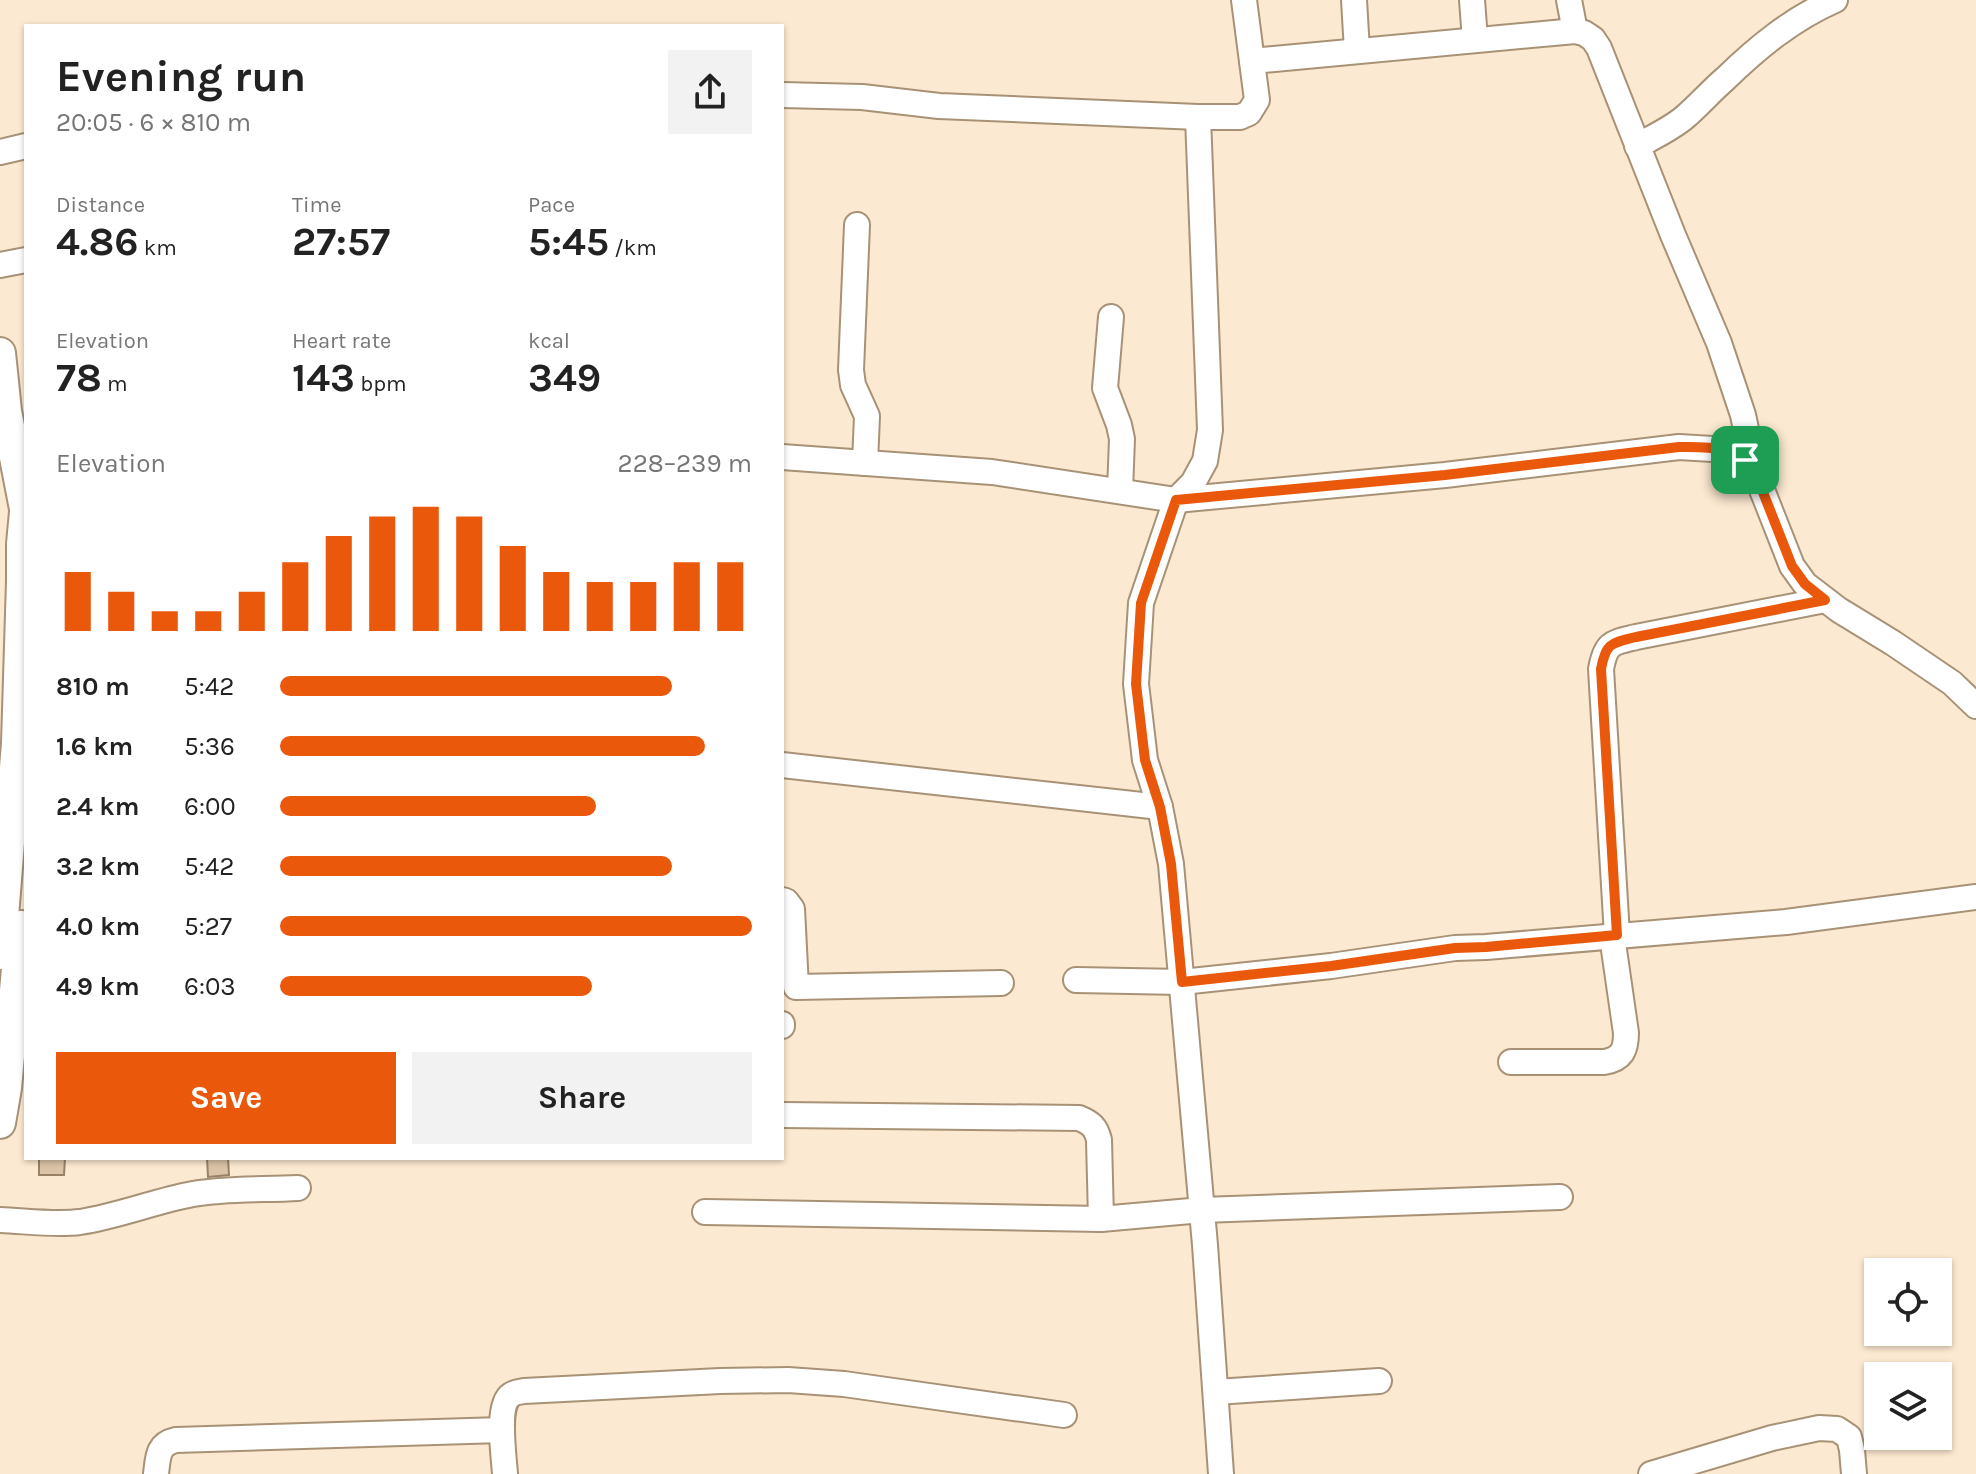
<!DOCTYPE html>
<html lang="en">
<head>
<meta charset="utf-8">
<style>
  :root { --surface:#fff; --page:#f2f2f2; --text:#222; --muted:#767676; --accent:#ea580c }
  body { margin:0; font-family:Karla,sans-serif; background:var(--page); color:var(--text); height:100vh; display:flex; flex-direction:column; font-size:30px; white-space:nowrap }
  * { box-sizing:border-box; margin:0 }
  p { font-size:26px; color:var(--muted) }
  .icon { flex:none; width:44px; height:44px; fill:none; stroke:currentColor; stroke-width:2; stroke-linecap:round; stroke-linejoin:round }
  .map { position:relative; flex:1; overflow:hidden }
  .details { position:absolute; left:24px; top:24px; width:760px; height:1136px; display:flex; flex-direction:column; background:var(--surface); border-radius:0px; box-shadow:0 2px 6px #0004 }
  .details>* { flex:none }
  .tools { position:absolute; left:1864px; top:1258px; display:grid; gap:16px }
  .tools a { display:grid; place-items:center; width:88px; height:88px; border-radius:0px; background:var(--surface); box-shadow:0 2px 6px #0004; font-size:40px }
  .pin { position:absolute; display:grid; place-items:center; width:68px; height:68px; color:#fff; margin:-34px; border-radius:16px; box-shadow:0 4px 12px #0006 }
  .round { display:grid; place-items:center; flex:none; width:84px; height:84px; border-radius:0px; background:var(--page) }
  .head { display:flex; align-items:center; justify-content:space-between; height:136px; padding:0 32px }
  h1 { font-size:44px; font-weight:700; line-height:60px }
  .metrics { display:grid; grid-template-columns:repeat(3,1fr); gap:12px; height:136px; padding:8px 32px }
  .metrics div { display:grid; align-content:center }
  .metrics b { font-size:40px; font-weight:700 }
  .metrics small { font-size:22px; font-weight:400 }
  .metrics p { font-size:22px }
  .chart { height:224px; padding:16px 32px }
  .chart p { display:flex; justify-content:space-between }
  .chart svg { width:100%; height:144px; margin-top:8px; stroke:var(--accent); stroke-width:6 }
  .action { display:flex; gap:16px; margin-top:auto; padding:16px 32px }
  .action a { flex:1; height:92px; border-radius:0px; background:var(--accent); color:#fff; font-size:32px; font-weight:700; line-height:92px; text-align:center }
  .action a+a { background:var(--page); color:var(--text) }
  ul { padding:0 32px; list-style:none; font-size:26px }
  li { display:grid; grid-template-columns:128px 96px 1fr; align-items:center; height:60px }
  li i { height:20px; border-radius:10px; background:var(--accent) }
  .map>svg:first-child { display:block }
  .building { fill:#dac3a6; stroke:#978267; stroke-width:2 }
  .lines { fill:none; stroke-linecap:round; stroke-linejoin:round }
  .minor-casing { stroke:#a89276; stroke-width:28 }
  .major-casing { stroke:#a89276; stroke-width:34 }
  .minor { stroke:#fff; stroke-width:24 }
  .major { stroke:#fff; stroke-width:30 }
  .route-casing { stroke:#fff; stroke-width:16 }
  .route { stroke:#ea580c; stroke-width:10 }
</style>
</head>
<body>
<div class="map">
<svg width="1976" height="1474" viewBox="0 0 1976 1474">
  <rect width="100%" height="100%" fill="#fce9d1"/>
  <g class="building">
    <polygon points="39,1158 65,1158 64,1175 39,1175"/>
    <polygon points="207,1158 228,1158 229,1175 208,1177"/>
  </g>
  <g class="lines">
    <g class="minor-casing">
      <g id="minor">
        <polyline points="1354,0 1357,51"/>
        <polyline points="1472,0 1475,40"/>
        <polyline points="1569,0 1575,31"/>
        <polyline points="1252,61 1575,31 1584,33 1593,39 1599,48 1673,235 1719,343 1743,415 1747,434 1745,460"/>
        <polyline points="782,95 862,97 939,106 1198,117 1240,117 1249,113 1257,100 1244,0"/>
        <polyline points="1198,117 1210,430 1205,461 1193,483 1176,500 1141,603 1136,684 1145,760 1160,807 1171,864 1205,1245 1221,1474"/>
        <path d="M1637,146C1653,137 1671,129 1685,117C1699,105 1711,91 1725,79C1758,47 1792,19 1835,0"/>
        <polyline points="0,152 26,146"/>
        <polyline points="857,225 851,370 853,385 867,416 865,463"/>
        <polyline points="0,265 26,260"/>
        <polyline points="1111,317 1105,388 1119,425 1122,439 1120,491"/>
        <polyline points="782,457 992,472 1176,500 1445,475 1679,447 1729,450 1745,460 1755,472 1792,566 1805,584 1839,610 1893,643 1952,683 1976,706"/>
        <polyline points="782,765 1160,807"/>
        <polyline points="782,900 786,901 792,909 796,987 1001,983"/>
        <path d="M1617,935L1601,669C1606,642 1612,643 1636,637L1825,600"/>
        <polyline points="1076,980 1182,982 1331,966 1455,948 1486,947 1786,922 1976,897"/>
        <polyline points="782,1024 782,1026"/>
        <path d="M1511,1062H1604C1622,1059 1626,1050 1626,1033L1612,936"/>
        <path d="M782,1115L1079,1118C1091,1123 1096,1127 1099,1140L1101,1219L1202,1210L1560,1197"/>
        <polyline points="705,1212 1101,1219"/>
        <path d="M0,1220C26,1221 54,1225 80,1222C119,1216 155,1201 193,1194C227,1188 264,1190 298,1188"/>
        <polyline points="1216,1392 1379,1381"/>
        <path d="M156,1474C158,1458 157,1444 176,1440L502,1430"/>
        <path d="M505,1474C504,1457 496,1405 511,1395C515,1392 519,1392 524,1391L720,1381L788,1380L844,1384L1064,1415"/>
        <polyline points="1651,1474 1772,1438 1819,1428 1837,1429 1849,1437 1852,1450 1854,1474"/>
      </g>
    </g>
    <g class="major-casing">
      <g id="major">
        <polyline points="0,353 6,411 26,514"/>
        <polyline points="0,954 17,743 22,581 22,544 25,512"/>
        <polyline points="0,1123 6,1088 21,926"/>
      </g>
    </g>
    <use href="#minor" class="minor"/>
    <use href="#major" class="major"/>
  </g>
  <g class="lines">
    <g class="route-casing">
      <path id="route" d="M1679,447C1711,447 1733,445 1755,472L1792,566L1805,584L1825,600L1636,637C1612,643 1606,642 1601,669L1617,935L1486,947L1455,948L1331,966L1182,982L1171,864L1160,807L1145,760L1136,684L1141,603L1176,500L1445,475Z"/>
    </g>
    <use href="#route" class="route"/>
  </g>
</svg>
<div class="tools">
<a><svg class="icon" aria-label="locate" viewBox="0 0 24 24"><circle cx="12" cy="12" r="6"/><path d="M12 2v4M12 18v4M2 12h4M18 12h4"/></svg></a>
<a><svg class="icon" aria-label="layers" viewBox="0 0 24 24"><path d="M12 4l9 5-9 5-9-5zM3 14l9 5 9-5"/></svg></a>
</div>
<div class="pin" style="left:1745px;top:460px;background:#1e9e55"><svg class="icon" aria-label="arrive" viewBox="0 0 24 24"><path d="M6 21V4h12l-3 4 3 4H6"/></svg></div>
<section class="details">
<div class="head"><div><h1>Evening run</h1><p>20:05 · 6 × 810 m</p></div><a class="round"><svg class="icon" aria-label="share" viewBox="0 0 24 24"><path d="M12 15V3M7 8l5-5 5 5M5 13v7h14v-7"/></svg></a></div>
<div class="metrics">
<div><p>Distance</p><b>4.86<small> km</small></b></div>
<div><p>Time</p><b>27:57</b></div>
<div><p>Pace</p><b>5:45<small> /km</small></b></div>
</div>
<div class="metrics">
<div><p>Elevation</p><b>78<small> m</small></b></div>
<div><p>Heart rate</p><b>143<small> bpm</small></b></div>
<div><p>kcal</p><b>349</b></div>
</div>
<div class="chart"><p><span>Elevation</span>228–239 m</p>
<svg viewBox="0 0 160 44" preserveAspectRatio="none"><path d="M5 44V26M15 44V32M25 44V38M35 44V38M45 44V32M55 44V23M65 44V15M75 44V9M85 44V6M95 44V9M105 44V18M115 44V26M125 44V29M135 44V29M145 44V23M155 44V23"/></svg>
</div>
<ul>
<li><b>810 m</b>5:42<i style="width:83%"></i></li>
<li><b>1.6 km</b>5:36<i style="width:90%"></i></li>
<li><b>2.4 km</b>6:00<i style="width:67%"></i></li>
<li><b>3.2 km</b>5:42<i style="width:83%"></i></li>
<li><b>4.0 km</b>5:27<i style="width:100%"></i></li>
<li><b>4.9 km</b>6:03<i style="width:66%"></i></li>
</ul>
<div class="action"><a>Save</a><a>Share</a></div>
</section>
</div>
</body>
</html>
